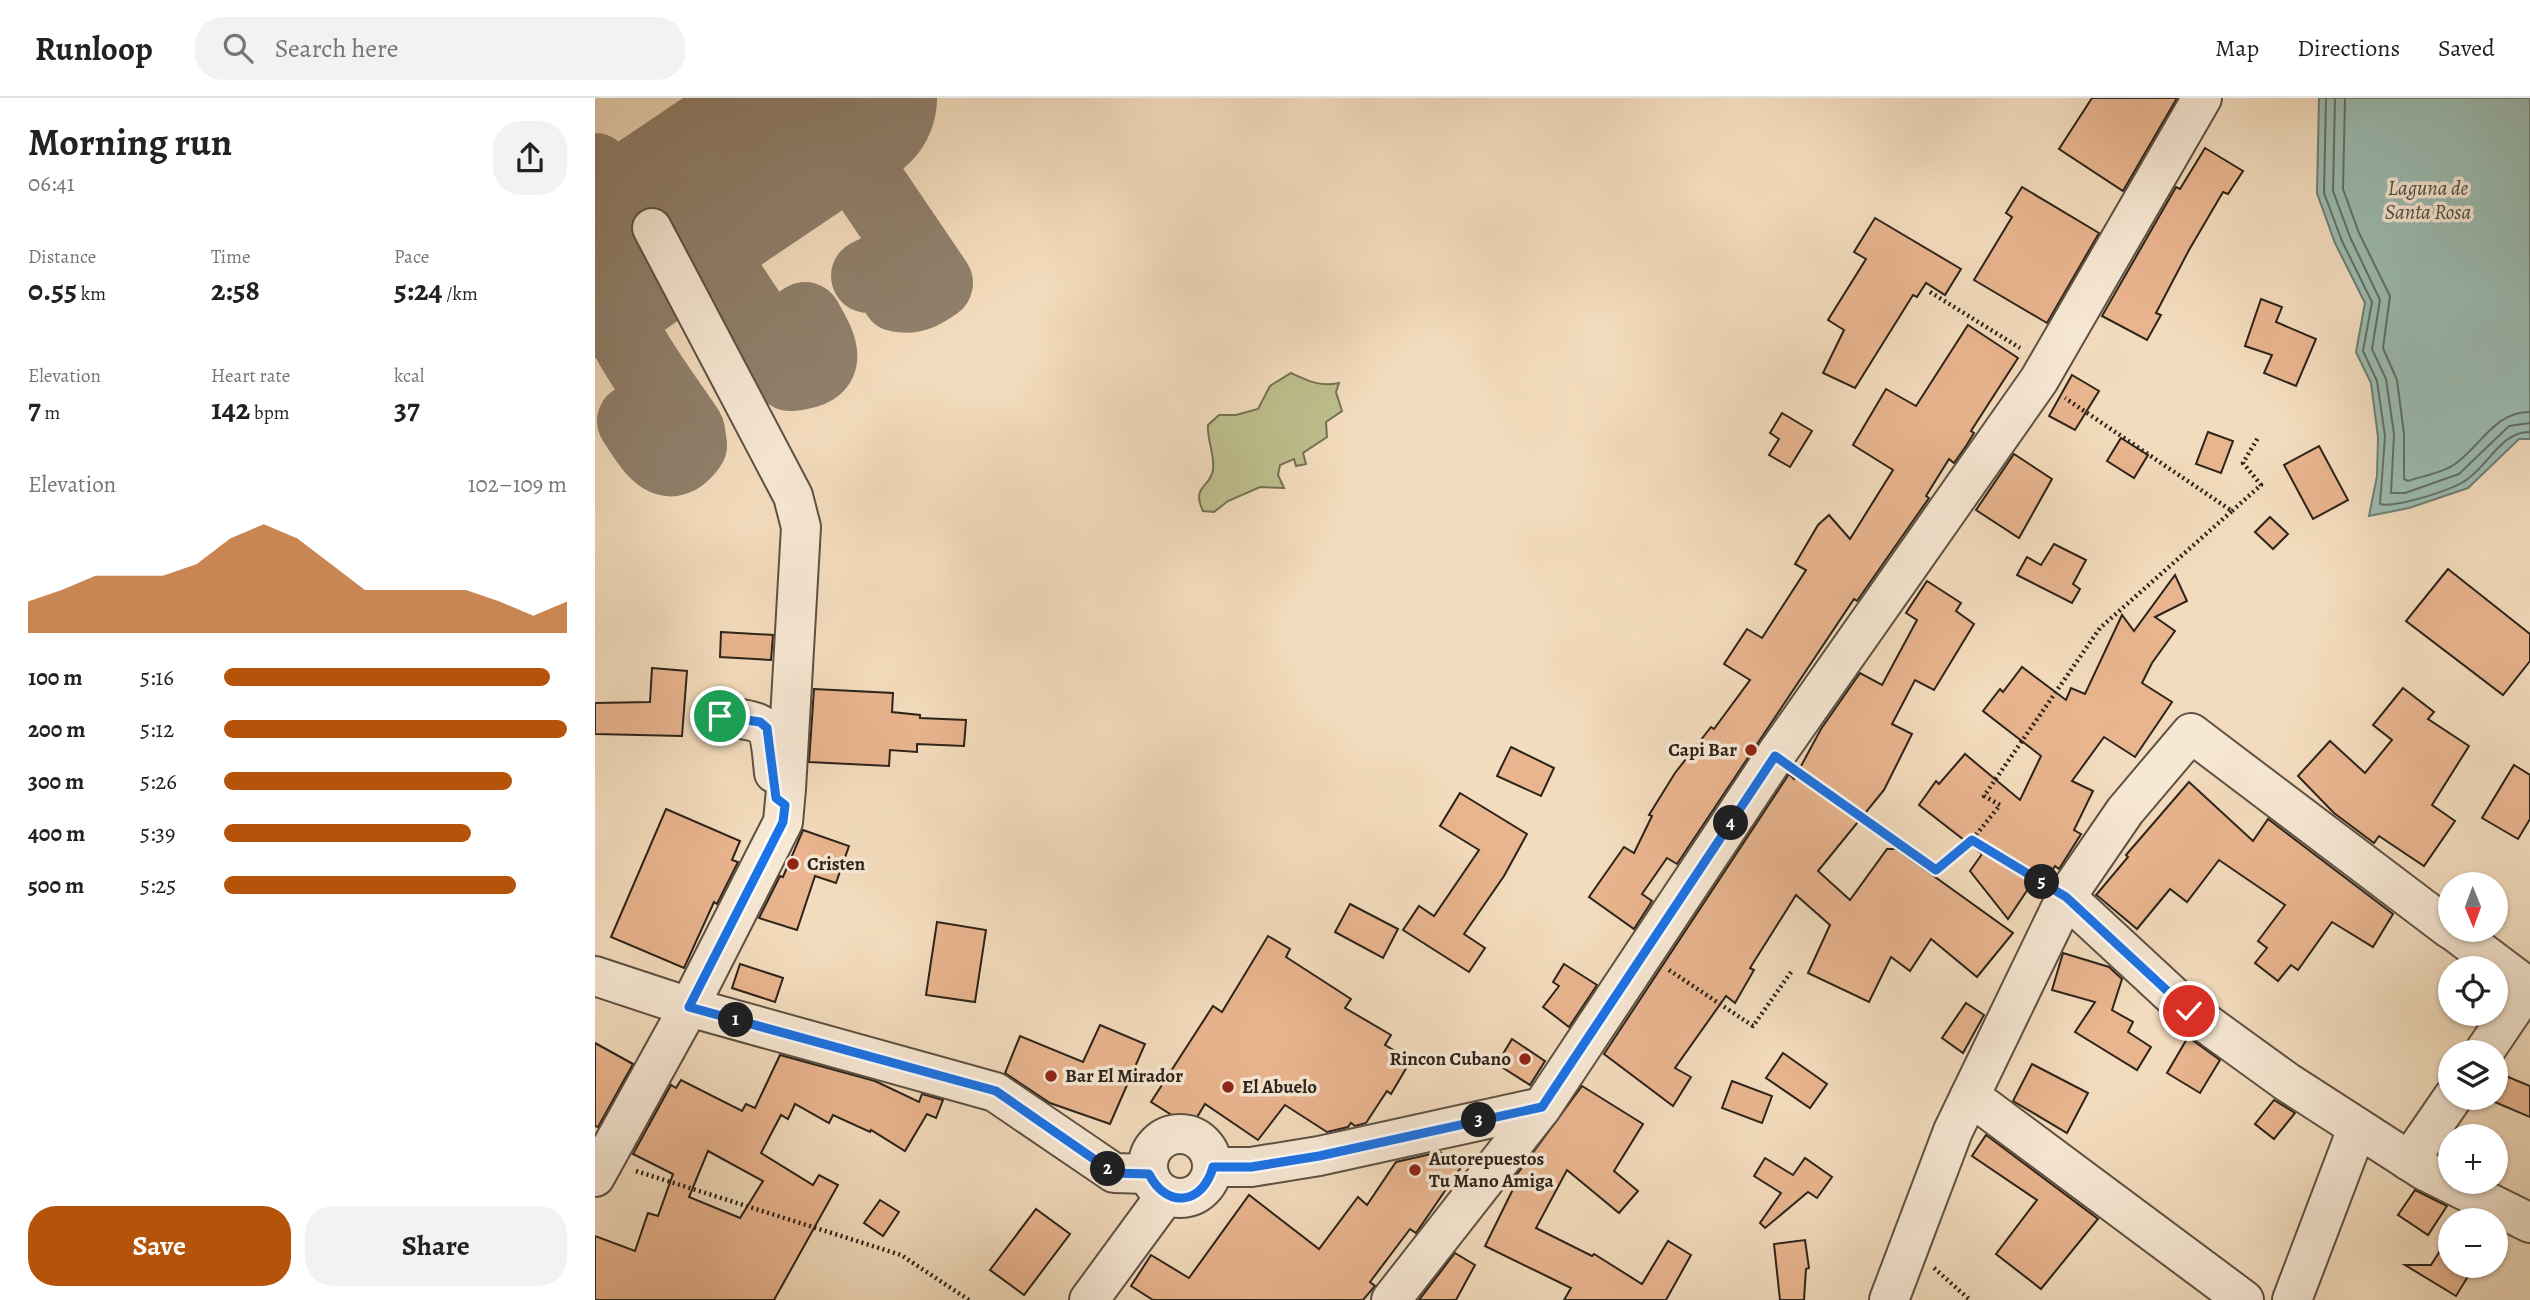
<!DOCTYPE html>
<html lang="en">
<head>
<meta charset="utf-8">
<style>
  :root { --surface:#fff; --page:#f2f2f2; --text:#222; --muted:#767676; --line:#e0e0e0; --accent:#b45309 }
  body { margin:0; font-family:Alegreya,serif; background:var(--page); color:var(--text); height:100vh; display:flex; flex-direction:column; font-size:26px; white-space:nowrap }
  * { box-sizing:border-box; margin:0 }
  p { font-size:23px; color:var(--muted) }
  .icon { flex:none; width:38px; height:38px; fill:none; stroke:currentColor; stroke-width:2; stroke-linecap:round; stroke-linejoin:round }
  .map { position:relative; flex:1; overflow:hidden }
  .side { display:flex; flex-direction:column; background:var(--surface); width:595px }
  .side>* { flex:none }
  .needle { width:46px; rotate:179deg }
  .controls { position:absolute; left:1843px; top:774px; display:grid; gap:14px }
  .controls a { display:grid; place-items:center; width:70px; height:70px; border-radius:50%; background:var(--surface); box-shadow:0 2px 5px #0004; font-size:35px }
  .pin { position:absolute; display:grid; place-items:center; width:60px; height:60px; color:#fff; margin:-30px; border:4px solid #fff; border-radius:50%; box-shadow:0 2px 7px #0007 }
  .km { position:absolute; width:35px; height:35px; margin:-18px; border-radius:50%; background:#222; color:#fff; font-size:19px; line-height:35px; text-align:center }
  .round { display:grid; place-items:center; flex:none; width:74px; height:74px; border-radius:28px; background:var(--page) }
  .summary { display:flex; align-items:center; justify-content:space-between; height:119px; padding:0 28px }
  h1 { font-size:38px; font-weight:700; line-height:52px }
  .stats { display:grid; grid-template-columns:repeat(3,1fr); gap:10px; height:119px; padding:7px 28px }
  .stats div { display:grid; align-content:center }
  .stats b { font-size:30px; font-weight:700 }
  .stats small { font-size:19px; font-weight:400 }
  .stats p { font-size:19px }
  .chart { height:196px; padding:14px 28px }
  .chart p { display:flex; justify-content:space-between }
  .chart svg { width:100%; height:126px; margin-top:7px; fill:var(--accent); opacity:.7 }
  .button { display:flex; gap:14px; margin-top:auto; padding:14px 28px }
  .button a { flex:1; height:80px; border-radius:28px; background:var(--accent); color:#fff; font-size:28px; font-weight:700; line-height:80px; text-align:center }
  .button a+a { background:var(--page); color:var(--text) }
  ul { padding:0 28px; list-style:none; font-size:23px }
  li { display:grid; grid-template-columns:112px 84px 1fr; align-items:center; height:52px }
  li i { height:18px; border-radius:9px; background:var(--accent) }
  header { display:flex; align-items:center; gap:42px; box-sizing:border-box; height:98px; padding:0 35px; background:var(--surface); border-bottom:2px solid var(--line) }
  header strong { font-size:33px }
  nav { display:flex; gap:38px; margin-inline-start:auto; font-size:24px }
  .search { width:490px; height:63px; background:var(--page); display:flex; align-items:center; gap:18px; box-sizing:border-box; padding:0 24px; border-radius:28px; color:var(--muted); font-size:26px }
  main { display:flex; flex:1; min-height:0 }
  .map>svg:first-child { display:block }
  .green { fill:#bebf8e; stroke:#757154; stroke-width:2 }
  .water { fill:#9bbcb2; stroke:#6f7f75; stroke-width:2 }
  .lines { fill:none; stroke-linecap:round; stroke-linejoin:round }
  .shore { stroke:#647066; stroke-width:2 }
  .taxiway { stroke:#90806c; stroke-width:74 }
  .runway { stroke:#90806c; stroke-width:182 }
  .building { fill:#e9b58f; stroke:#2c231a; stroke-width:2; fill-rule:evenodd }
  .minor-casing { stroke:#5e5143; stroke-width:42 }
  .path { stroke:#2c231a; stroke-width:4.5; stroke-dasharray:2 3.5; stroke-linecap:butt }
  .minor { stroke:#f7e8d4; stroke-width:38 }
  .route-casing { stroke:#fff; stroke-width:14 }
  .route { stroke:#1a73e8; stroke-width:9 }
  .poi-dot { fill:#8f2418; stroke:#f7e8d4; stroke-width:2.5 }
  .labels { text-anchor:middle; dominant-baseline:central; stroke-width:7; stroke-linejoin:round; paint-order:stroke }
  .poi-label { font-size:19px; font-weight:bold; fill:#2c231a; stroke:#f7e8d4; text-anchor:start }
  .water-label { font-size:21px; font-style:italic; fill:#4d5148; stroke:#f7e8d4 }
</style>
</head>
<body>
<header>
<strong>Runloop</strong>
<div class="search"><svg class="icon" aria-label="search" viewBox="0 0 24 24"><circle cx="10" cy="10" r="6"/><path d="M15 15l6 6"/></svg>Search here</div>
<nav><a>Map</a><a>Directions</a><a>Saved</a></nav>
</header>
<main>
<section class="side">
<div class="summary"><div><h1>Morning run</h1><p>06:41</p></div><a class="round"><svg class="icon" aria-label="share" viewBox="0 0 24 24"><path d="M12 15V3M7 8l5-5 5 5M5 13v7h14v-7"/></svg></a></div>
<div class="stats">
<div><p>Distance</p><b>0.55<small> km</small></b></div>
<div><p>Time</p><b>2:58</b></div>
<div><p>Pace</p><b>5:24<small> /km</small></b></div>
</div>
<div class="stats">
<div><p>Elevation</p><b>7<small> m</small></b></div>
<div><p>Heart rate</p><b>142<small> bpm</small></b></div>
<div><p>kcal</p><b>37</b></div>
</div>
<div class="chart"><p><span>Elevation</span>102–109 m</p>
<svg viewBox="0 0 160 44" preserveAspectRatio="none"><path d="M0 44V33L10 29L20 24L30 24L40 24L50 20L60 11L70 6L80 11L90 20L100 29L110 29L120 29L130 29L140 33L150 38L160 33V44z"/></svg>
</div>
<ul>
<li><b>100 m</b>5:16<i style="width:95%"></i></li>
<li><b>200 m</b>5:12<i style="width:100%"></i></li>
<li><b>300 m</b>5:26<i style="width:84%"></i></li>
<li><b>400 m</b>5:39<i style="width:72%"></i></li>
<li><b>500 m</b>5:25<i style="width:85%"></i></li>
</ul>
<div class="button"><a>Save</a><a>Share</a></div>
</section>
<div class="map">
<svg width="1935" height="1202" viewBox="0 0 1935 1202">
  <rect width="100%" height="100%" fill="#f3dcbd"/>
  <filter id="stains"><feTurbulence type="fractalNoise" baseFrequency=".00286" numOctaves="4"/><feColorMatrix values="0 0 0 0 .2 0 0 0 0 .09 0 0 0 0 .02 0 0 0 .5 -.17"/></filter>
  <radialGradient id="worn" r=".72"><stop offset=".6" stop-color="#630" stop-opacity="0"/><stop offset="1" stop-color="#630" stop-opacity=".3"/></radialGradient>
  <path class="green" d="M696,275C713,283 725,289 744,285L741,294L747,313L731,324L732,339L708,355L711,366L701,368L699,361L685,367L683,377L689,390L665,389L633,403L619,414L608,413C596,388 615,390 618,372C620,356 612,343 613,327L624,317H641L663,311L675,288Z"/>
  <polygon class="water" points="1724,0 1935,0 1935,341 1924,341 1873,390 1814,410 1774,418 1782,378 1783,339 1776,285 1761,254 1770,205 1740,145 1722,95"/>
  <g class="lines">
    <g class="shore">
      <path d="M1731,0L1729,95L1747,143L1777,204L1768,253L1782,283L1790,338L1785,406C1800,410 1853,393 1868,384C1892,371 1905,333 1935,334"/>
      <polyline points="1740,0 1738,93 1755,139 1785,202 1777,251 1791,281 1799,336 1796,395 1810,395 1864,376 1914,328 1935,325"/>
      <path d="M1750,0L1748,91L1764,135L1795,198L1788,250L1802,282L1809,336V381L1813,383C1827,378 1848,375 1860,366C1887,347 1899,314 1935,314"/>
    </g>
    <g class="taxiway">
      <path d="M260,0C246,15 249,37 253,55L341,185C328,194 319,200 303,197L287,171L273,178"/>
      <path d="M0,72C43,112 80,100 127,79"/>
      <path d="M122,87C112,110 109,127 112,152L195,276C241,273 225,248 210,221L195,231"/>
      <path d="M39,323C54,344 71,382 95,347L93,333C72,300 13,228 18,191C20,172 31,157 40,142"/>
    </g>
    <polyline class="runway" points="0,169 251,0"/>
  </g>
  <g class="building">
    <polygon points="1497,0 1582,0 1528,93 1464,51"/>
    <polygon points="1610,50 1648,73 1633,96 1628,94 1594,152 1561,215 1566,217 1552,242 1507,218 1581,89 1585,91"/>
    <polygon points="1427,89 1504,135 1452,225 1379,182 1417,119 1411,115"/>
    <polygon points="1280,120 1366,171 1350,197 1331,185 1322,199 1318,197 1260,290 1228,275 1249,232 1233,222 1271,161 1259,154"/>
    <polygon points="1666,201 1687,209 1681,224 1721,241 1701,288 1669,275 1677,257 1650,248"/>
    <polygon points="1373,227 1423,260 1376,333 1379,335 1371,348 1359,365 1354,361 1331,398 1334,400 1262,503 1259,501 1082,766 1072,760 1047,796 1057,803 1039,831 994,799 1029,749 1039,755 1057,718 1054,717 1080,675 1116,629 1119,631 1155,582 1129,566 1152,531 1167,540 1211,472 1200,466 1223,427 1234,417 1255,441 1298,372 1258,347 1291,291 1321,308"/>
    <polygon points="1477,277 1504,293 1480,332 1454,318"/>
    <polygon points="1187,315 1217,333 1195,369 1174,357 1184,341 1175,335"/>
    <polygon points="1613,334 1638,343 1626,375 1601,366"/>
    <polygon points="1526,340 1553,357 1539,380 1512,363"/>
    <polygon points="1724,348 1753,402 1718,421 1689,367"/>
    <polygon points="1419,356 1457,381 1424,440 1381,412"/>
    <polygon points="1675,419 1693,436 1678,451 1660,434"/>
    <polygon points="1459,446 1491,462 1478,486 1485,491 1477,505 1422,477 1432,459 1446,467"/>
    <polygon points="1853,471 1935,536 1935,563 1908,597 1811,523"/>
    <polygon points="1580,477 1592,503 1560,519 1580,533 1557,565 1547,585 1577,604 1540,659 1509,639 1477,683 1498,693 1479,732 1486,736 1464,771 1460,768 1450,784 1441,779 1413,821 1375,773 1387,756 1324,707 1341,683 1344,686 1370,656 1425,702 1446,658 1388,613 1405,591 1408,594 1427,569 1471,602 1476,590 1490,596 1527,517 1539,533"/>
    <polygon points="1332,483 1366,505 1361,513 1379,526 1339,592 1320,582 1297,626 1317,636 1289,692 1223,773 1255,802 1292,751 1301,751 1418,835 1382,879 1336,841 1315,873 1296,859 1274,904 1213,875 1235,827 1201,797 1155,870 1159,872 1140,905 1131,898 1080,970 1096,979 1078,1008 1009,956 1194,676 1199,681 1226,631 1265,575 1287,587 1322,522 1311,515"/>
    <polygon points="126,534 178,537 176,562 125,559"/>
    <polygon points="57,570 92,573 87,638 0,636 0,605 55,604"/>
    <polygon points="1808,590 1839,614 1833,621 1874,648 1837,707 1860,723 1829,768 1784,738 1779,745 1739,715 1703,678 1735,643 1770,675 1797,642 1778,627"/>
    <polygon points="219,591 298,595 297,614 325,617 325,620 371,622 369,648 322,646 322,654 295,652 294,668 214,664"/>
    <polygon points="916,649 959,670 946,698 902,678"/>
    <polygon points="1919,667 1935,677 1935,721 1923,741 1887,720"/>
    <polygon points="1594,684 1658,743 1673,721 1798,816 1778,849 1737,824 1703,872 1696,867 1683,883 1660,865 1672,850 1663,843 1690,807 1624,762 1592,804 1575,791 1542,831 1504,799 1501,797 1533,759 1531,757"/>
    <polygon points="865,695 932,736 909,778 869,836 890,850 874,874 808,832 824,808 839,818 884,752 845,728"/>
    <polygon points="71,711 145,743 137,762 143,764 122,806 119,804 89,870 16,839"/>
    <polygon points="208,732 254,748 241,785 220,778 202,832 164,820 185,778 188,779"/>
    <polygon points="755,806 803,831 788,860 740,834"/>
    <polygon points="342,824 391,832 380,904 331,897"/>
    <polygon points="673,838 695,851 691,859 756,901 750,910 796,937 790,947 816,962 796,996 792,993 771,1025 760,1028 756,1025 753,1029 732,1034 690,1007 663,1042 610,1006 596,1029 556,1004 618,908 627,914"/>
    <polygon points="1468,855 1514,869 1527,881 1517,912 1538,924 1533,934 1556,949 1542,972 1480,934 1500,904 1457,892"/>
    <polygon points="145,866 188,880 180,904 137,890"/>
    <polygon points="969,866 1002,887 974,929 948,909 964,888 958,884"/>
    <polygon points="1371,905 1389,917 1368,955 1347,940"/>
    <polygon points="505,927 550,946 515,1026 455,1005 410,975 425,938 488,964"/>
    <polygon points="1593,939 1625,962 1605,995 1572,975"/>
    <polygon points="917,941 950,963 935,987 902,966"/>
    <polygon points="0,945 38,966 3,1029 0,1028"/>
    <polygon points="1188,955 1232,986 1215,1010 1171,980"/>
    <path d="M185,957L280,983L324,1004L327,996L348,1002L341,1020L332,1016L310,1053L276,1032L275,1034L238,1017L234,1025L200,1006L193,1021L186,1017L166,1055L218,1087L224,1077L243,1087L179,1202H0V1138L40,1153L53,1115L63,1118L78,1076L38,1056L76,987L81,990L86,982L147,1013L151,1006L160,1010ZM113,1053L168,1083L145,1120L94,1099Z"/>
    <polygon points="1437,966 1493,995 1472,1035 1418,1003"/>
    <polygon points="1906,976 1935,988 1935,1019 1895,1002 1900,999"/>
    <polygon points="1137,983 1177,998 1167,1025 1127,1010"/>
    <polygon points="987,988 1048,1026 1019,1073 1043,1093 1024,1115 972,1072 941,1130 997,1158 999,1156 1047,1186 1073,1143 1096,1157 1071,1202 969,1202 976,1190 890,1148 923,1081 920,1079"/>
    <polygon points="1679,1002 1700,1015 1679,1041 1660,1026"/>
    <polygon points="1391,1037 1503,1121 1446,1191 1401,1156 1442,1102 1377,1058"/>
    <polygon points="845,1054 867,1068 821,1135 815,1131 775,1184 780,1188 768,1202 558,1202 536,1188 556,1157 594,1180 654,1097 724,1151 763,1099 772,1107 801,1064"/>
    <polygon points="1170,1060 1198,1077 1210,1060 1237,1079 1222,1100 1213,1094 1170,1130 1165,1125 1186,1095 1159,1078"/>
    <polygon points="1820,1092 1852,1108 1833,1137 1803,1117"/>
    <polygon points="285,1102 304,1114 288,1138 269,1125"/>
    <polygon points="441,1111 475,1136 429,1197 395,1172"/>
    <polygon points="1855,1137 1855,1167 1880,1167 1861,1198 1810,1167 1836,1167"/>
    <polygon points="1210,1142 1214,1170 1211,1171 1209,1202 1185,1202 1179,1146"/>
    <polygon points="860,1155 880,1167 861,1202 824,1202"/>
  </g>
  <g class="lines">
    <g class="minor-casing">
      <g id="minor">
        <path d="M125,618C176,625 174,623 179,675"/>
        <polyline points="1471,799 1594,913 1692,984 1830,1073 1935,1125"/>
        <polyline points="1856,831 1933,889 1889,954"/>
        <polyline points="0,878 94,909 400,994 519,1075 554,1076"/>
        <polyline points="1375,998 1649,1202"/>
        <circle cx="585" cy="1068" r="32"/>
        <polyline points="1814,1063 1858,999"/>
        <polyline points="618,1069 656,1069 724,1058 947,1009"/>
        <polyline points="0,1079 94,909 188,724 191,691 206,429 198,398 57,130"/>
        <polyline points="494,1202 571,1097"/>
        <polyline points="796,1202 947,1009 1180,658 1444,282 1607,0"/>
        <polyline points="1294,1202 1358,1033 1471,799 1530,713 1596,635 1855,831"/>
        <polyline points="1697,1202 1762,1031"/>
      </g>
    </g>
    <g class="path">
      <polyline points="1335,194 1425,250"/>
      <polyline points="1637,413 1666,387 1648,365 1664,338"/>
      <polyline points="1204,675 1341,771 1377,742 1405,707 1389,698 1505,530 1637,413 1470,300"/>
      <polyline points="1377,742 1443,782"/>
      <polyline points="1074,872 1158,928 1196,874"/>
      <polyline points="41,1073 306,1157 374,1202"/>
      <polyline points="1339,1170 1375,1202"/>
    </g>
    <use href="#minor" class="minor"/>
  </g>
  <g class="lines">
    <g class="route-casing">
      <path id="route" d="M125,618L165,624L172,630L181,700L190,707L188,724L94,909L401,993L519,1075L554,1076C572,1112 608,1106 618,1069H656L724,1058L947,1009L1180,658L1341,772L1377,742L1471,799L1594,913"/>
    </g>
    <use href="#route" class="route"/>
  </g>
  <g class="poi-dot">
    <circle cx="1156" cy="652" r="7"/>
    <circle cx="198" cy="766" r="7"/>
    <circle cx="930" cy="961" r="7"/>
    <circle cx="456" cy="978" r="7"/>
    <circle cx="633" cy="989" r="7"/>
    <circle cx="820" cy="1072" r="7"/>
  </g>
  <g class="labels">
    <g class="poi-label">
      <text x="1142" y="652" text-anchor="end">Capi Bar</text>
      <text x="212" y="766">Cristen</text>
      <text x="916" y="961" text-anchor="end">Rincon Cubano</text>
      <text x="470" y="978">Bar El Mirador</text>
      <text x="647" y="989">El Abuelo</text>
      <text x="834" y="1061">Autorepuestos<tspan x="834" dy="22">Tu Mano Amiga</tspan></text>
    </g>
    <g class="water-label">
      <text x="1833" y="90">Laguna de<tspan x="1833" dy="24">Santa Rosa</tspan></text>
    </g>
  </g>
  <rect width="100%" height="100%" filter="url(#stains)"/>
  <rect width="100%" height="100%" fill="url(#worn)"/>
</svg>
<div class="controls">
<a><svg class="needle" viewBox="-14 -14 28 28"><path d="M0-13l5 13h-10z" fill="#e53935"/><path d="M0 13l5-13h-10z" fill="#767676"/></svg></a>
<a><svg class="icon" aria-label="locate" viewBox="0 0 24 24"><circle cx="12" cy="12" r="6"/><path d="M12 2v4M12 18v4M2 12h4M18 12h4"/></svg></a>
<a><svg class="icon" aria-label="layers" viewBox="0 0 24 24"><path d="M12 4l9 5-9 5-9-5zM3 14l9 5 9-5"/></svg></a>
<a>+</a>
<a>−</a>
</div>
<div class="pin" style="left:125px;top:618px;background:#1e9e55"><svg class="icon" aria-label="arrive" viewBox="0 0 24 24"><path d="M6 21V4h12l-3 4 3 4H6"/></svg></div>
<div class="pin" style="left:1594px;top:913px;background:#d93025"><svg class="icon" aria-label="check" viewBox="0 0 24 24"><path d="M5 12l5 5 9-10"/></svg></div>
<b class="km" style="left:141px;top:922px">1</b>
<b class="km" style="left:513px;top:1071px">2</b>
<b class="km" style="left:884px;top:1022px">3</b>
<b class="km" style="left:1136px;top:725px">4</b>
<b class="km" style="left:1447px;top:784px">5</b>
</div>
</main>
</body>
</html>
